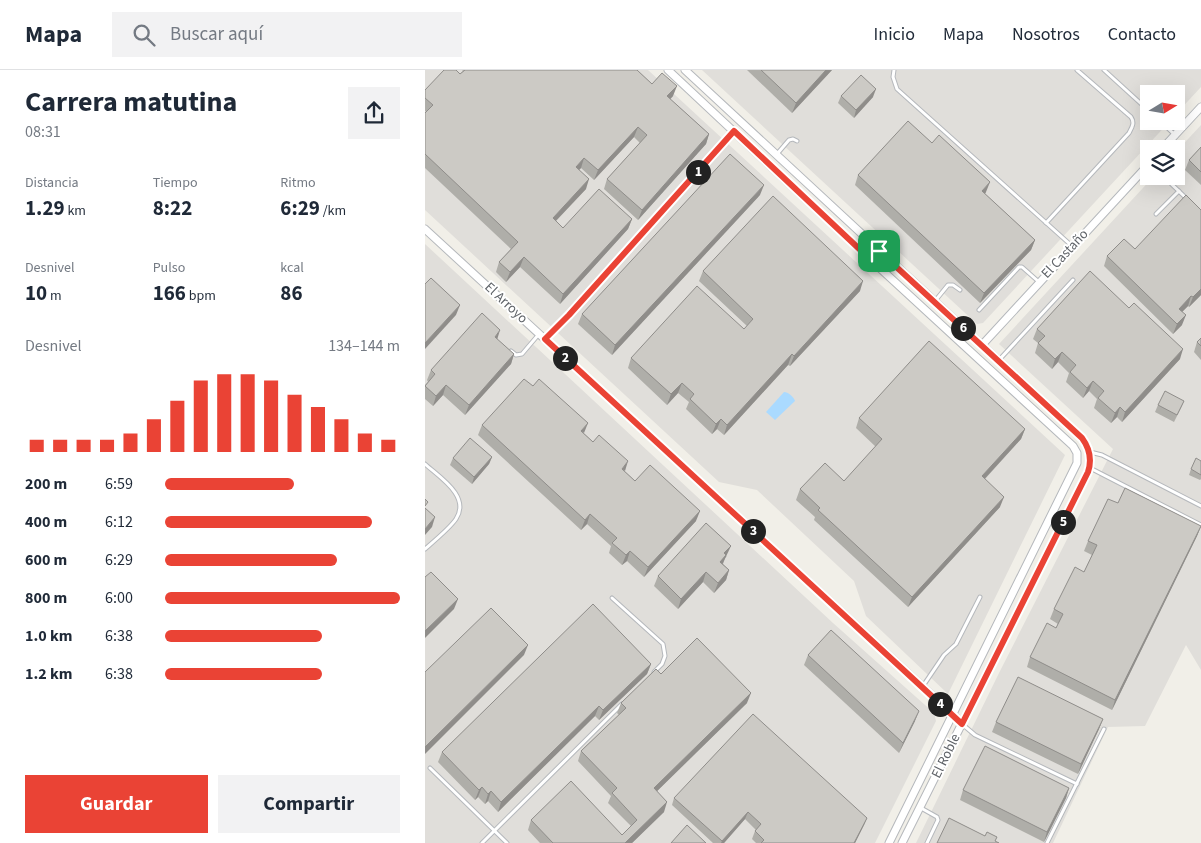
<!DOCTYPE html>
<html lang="es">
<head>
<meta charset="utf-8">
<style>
  :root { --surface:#fff; --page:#f2f2f3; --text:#1f2937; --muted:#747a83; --line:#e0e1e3; --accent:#ea4335 }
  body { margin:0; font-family:"Source Sans 3",sans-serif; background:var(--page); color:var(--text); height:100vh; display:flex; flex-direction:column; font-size:19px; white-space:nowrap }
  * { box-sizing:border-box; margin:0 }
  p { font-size:16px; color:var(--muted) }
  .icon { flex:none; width:28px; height:28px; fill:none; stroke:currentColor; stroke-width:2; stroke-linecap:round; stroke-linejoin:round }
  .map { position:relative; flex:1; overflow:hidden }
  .details { display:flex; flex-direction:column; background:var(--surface); width:425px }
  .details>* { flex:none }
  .needle { width:32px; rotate:79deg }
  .fabs { position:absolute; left:715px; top:15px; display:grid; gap:10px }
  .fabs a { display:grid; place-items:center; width:45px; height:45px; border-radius:0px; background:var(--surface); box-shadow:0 5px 20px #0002; font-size:25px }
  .pin { position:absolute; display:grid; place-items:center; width:42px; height:42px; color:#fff; margin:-21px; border-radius:10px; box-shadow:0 2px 8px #0006 }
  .km { position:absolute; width:25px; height:25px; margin:-12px; border-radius:50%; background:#222; color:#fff; font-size:14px; line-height:25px; text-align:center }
  .round { display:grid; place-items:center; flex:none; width:52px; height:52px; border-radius:0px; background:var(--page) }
  .head { display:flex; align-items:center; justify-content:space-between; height:85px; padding:0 25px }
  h1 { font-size:28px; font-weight:700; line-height:38px }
  .metrics { display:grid; grid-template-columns:repeat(3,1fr); gap:8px; height:85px; padding:5px 25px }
  .metrics div { display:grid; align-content:center }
  .metrics b { font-size:21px; font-weight:700 }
  .metrics small { font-size:14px; font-weight:400 }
  .metrics p { font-size:14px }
  .chart { height:140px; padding:10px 25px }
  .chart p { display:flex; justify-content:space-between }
  .chart svg { width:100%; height:90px; margin-top:5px; stroke:var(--accent); stroke-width:6 }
  .button { display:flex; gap:10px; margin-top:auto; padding:10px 25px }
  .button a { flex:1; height:58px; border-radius:0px; background:var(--accent); color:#fff; font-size:20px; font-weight:700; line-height:58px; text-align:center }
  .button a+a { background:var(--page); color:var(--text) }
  ul { padding:0 25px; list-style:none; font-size:16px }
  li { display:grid; grid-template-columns:80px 60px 1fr; align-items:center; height:38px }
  li i { height:12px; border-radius:6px; background:var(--accent) }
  header { display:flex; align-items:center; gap:30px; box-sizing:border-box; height:70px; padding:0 25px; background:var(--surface); border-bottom:1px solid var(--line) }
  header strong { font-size:24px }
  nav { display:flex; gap:28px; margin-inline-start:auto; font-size:18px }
  .search { width:350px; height:45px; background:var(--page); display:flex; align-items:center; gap:12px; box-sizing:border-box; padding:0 18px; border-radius:0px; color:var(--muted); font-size:19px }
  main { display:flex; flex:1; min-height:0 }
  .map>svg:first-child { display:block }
  .industrial { fill:#e0deda }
  .water { fill:#aadaff }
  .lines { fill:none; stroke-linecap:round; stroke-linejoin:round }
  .service-casing { stroke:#b5b8bc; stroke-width:5 }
  .minor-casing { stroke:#b5b8bc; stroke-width:9 }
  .service { stroke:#fff; stroke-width:3 }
  .minor { stroke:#fff; stroke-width:7 }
  .wall { fill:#afaea9 }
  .shaded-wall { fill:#8f8d8a }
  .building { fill:#cccac5; stroke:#8f8d8a }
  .route-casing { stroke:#fff; stroke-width:10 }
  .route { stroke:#ea4335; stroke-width:6 }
  .labels { text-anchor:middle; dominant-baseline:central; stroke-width:4; stroke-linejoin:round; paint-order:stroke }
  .street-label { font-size:14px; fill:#5f6368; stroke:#fff }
</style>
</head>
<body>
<header>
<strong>Mapa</strong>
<div class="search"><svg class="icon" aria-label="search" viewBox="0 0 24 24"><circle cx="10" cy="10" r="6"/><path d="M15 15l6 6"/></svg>Buscar aquí</div>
<nav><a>Inicio</a><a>Mapa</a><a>Nosotros</a><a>Contacto</a></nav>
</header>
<main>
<section class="details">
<div class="head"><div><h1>Carrera matutina</h1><p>08:31</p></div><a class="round"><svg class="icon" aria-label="share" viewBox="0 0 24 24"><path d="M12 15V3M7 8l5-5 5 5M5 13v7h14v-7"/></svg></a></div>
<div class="metrics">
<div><p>Distancia</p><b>1.29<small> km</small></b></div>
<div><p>Tiempo</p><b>8:22</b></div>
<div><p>Ritmo</p><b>6:29<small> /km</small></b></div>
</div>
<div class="metrics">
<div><p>Desnivel</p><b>10<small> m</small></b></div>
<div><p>Pulso</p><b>166<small> bpm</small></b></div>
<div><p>kcal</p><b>86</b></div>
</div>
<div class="chart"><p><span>Desnivel</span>134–144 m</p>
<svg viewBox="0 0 160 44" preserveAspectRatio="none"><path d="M5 44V38M15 44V38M25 44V38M35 44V38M45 44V35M55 44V28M65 44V19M75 44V9M85 44V6M95 44V6M105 44V9M115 44V16M125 44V22M135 44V28M145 44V35M155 44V38"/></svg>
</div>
<ul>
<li><b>200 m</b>6:59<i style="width:55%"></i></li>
<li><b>400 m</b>6:12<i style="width:88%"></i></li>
<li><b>600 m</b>6:29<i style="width:73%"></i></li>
<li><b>800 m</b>6:00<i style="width:100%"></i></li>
<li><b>1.0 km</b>6:38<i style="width:67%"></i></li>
<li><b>1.2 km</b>6:38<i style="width:67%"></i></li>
</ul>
<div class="button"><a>Guardar</a><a>Compartir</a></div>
</section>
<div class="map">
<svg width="776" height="773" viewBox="0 0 776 773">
  <rect width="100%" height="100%" fill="#f1efe8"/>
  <g class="industrial">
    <polygon points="0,0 223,0 640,385 523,624 441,546 429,511 332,420 294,412 0,140"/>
    <polygon points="277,0 776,0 776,17 751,44 751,24 724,24 724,51 745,51 558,253 552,254"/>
    <polygon points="776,55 776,600 761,575 720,656 683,657 628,773 491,773 574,603 688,379 574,274 729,106 751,106 751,82"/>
    <polygon points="0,174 408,553 509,643 511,651 450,773 0,773"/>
  </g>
  <path class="water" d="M359,322C363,322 369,327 370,331L350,350L341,342Z"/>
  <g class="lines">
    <g class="service-casing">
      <g id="service">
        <polyline points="469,0 468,7 472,19 647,176"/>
        <polyline points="679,0 724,41"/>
        <polyline points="735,51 749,64"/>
        <polyline points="352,84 364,70 368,69 372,71"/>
        <polyline points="738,106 761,128"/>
        <polyline points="731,144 754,121"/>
        <path d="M621,153L704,63C707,57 710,53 706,47L652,0"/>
        <polyline points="510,231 523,215 528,215 535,220"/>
        <polyline points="554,240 594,197 597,197 614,212"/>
        <polyline points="119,269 144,245 309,62"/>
        <polyline points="86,281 91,285 97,284 114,264"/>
        <polyline points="574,290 648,210"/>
        <polyline points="665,382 677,385 776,436"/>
        <path d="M0,394C14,407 46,426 31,449C25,458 8,472 0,479"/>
        <polyline points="665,398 776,455"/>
        <polyline points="187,528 238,574 240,586 237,594 229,602"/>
        <polyline points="498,616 519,585 531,574 555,527"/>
        <polyline points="537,654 550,665 652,714"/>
        <polyline points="5,698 82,773"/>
        <polyline points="496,738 512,747 513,750 502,773"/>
        <polyline points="57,773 197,634"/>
        <polyline points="622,773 679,659"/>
      </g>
    </g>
    <g class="minor-casing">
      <g id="minor">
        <polyline points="243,0 446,190 648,376 652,383 652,393 464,773"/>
        <path d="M260,0L657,368C665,379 667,389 663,402L477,773"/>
        <polyline points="737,79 776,37"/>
        <polyline points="0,159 537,653"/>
        <polyline points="557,275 724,94"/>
      </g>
    </g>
    <use href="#service" class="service"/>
    <use href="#minor" class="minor"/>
  </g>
  <g class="wall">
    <polygon points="37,0 212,0 227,14 248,26 245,29 284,64 281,74 213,150 179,119 182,109 215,73 209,67 169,110 156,98 154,100 161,119 131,151 138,158 207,149 203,159 135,234 95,197 81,212 71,202 74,192 86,179 0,98 0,43 1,42 0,41 0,20 35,4 38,1"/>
    <polygon points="322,0 407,0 367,43"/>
    <polygon points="416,26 448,27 429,48 413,33"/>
    <polygon points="507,73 561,122 560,124 610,170 606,180 555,233 430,115 433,105"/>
    <polygon points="776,77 776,115 760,100 764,90"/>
    <polygon points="335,125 187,285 153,254 157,244"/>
    <polygon points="710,179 776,225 764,237 763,236 757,242 757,255 748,264 679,196 682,186"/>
    <polygon points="278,201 435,221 365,296 363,295 299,365 292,359 287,364 261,339 264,332 253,323 242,335 203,298 206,288 319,259 322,256 274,211"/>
    <polygon points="612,259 755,289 697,352 692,347 686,353 669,338 672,329 664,321 658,328 641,312 644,303 633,292 627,299 610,283 613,273 608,269"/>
    <polygon points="776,268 776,290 769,282 772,272"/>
    <polygon points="72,269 89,284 86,294 40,345 18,325 8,336 0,329 0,315 3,312 2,310 6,300"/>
    <polygon points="108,316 210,411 271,451 219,507 202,491 197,495 184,483 186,476 162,454 156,460 53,365 57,355"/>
    <polygon points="759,331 756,338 749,352 730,342 733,335"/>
    <polygon points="434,348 600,359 596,369 560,409 575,437 483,537 389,450 390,447 371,430 375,419 419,411 451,377 431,358"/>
    <polygon points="67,387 64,394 47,414 25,395 28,388"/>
    <polygon points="776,391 776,409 775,410 764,405 766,399"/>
    <polygon points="693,433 776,456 772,466 687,640 602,597 605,587 631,558 633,554 625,549 629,539 659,502 667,485 659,481 663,471"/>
    <polygon points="302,486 300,488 298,494 304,500 301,510 289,523 278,512 253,539 229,516 233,506"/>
    <polygon points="383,585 490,651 474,683 379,595"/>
    <polygon points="226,594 222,604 174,650 170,646 73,742 63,731 60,734 53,727 50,730 13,692 17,682"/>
    <polygon points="236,604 322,633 232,721 239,742 207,773 115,773 103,760 106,750 197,765 206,756 183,733 186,726 153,691 156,681 194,645 192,643 196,633"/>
    <polygon points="678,649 674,659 653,704 567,662 571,652"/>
    <polygon points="644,718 641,728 619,772 535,730 538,720"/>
    <polygon points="249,728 442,748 439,755 430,773 331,773 327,769 330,761 331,760 320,749 299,773 288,773 247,735"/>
  </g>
  <g class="shaded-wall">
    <polygon points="401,0 407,0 367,43 371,33"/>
    <polygon points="252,16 248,26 239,36 242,26"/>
    <polygon points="451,19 448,27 429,48 431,40"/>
    <polygon points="213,57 209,67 169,110 173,100"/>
    <polygon points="284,64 281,74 213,150 217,140"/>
    <polygon points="159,88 156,98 147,107 151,97"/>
    <polygon points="164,109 161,119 124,158 128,148"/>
    <polygon points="565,112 561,122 554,131 557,121"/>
    <polygon points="339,115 335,125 187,285 190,275"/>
    <polygon points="207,149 203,159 135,234 138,224"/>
    <polygon points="610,170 606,180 555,233 559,223"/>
    <polygon points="99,187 95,197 81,212 85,202"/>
    <polygon points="438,211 435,221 365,296 369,286"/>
    <polygon points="776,219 776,225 764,237 768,227"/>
    <polygon points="766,226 763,236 750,249 754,239"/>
    <polygon points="35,235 31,245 0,279 0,273"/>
    <polygon points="761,245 757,255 748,264 752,254"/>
    <polygon points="75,260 72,270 70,267"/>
    <polygon points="758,279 755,289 697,352 700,342"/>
    <polygon points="637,282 633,292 627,299 630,289"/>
    <polygon points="89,284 86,294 40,345 44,335"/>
    <polygon points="367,284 363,295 299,365 302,355"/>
    <polygon points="668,311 664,321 658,328 662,318"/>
    <polygon points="257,313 253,323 242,335 246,324"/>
    <polygon points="21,315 18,325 8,336 11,326"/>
    <polygon points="695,337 692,347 686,353 690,343"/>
    <polygon points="296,349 292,359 287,364 291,354"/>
    <polygon points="163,353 159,363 156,361"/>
    <polygon points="600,359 596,369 553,416 557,406"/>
    <polygon points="67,387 64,394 47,414 49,407"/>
    <polygon points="203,391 200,401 197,399"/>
    <polygon points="579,427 575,437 483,537 487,527"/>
    <polygon points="275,441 271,451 219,507 223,497"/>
    <polygon points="165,444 162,454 156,460 160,450"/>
    <polygon points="10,447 7,457 0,465 0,459"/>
    <polygon points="776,456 772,466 687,640 690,630"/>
    <polygon points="306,476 297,495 291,502 299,483"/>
    <polygon points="205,481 202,491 197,495 201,485"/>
    <polygon points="304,500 301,510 289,523 293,513"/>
    <polygon points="281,502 278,512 253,539 256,529"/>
    <polygon points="33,529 29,539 0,568 0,561"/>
    <polygon points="103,575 99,585 0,684 0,677"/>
    <polygon points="226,594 222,604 174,650 178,640"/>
    <polygon points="326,623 322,633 225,728 229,718"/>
    <polygon points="174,636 170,646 73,742 76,732"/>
    <polygon points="494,641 490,651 474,683 478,673"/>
    <polygon points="678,649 674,659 653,704 656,694"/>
    <polygon points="57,717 53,727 50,730 54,720"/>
    <polygon points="644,718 641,728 619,772 622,762"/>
    <polygon points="66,721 63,731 60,734 63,724"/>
    <polygon points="242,732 239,742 207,773 200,773"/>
    <polygon points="323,742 320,749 299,773 296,773 297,771"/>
    <polygon points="442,748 439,755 430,773 429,773"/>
  </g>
  <g class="building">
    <polygon points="19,0 31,0 35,4 40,0 212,0 227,14 237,3 252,16 242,26 284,64 217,140 182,109 222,65 213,57 173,100 159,88 151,97 164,109 128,148 138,158 174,119 207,149 138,224 99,187 85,202 74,192 93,172 0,84 0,43 8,35 0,28 0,20"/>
    <polygon points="336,0 401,0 371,33"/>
    <polygon points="436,5 451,19 431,40 416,26"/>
    <polygon points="483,51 507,73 514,65 565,112 557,121 610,170 559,223 433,105"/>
    <polygon points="776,77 776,102 764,90"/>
    <polygon points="305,84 339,115 190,275 157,244"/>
    <polygon points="761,125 776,140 776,219 768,227 766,226 754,239 761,245 752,254 682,186 699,169 710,179"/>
    <polygon points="348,126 438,211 369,286 367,284 302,355 296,349 291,354 265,329 269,324 257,313 246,324 206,288 272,216 319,259 328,249 278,201"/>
    <polygon points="665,201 704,238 709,233 758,279 700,342 695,337 690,343 673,328 679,321 668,311 662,318 645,302 651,295 637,282 630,289 613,273 620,266 612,259"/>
    <polygon points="6,208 35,235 0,273 0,214"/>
    <polygon points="57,243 75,260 70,267 89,284 44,335 21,315 11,326 0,316 10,304 6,300"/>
    <polygon points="776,268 776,276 772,272"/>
    <polygon points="504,271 600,359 557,406 579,427 487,527 393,440 395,438 375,419 400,393 419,411 457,369 434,348"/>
    <polygon points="99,309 108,316 114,309 163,353 156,361 168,372 174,365 203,391 197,399 210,411 225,395 275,441 223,497 205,481 201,485 187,473 192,468 165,444 160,450 57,355"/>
    <polygon points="740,321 759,331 752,345 733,335"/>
    <polygon points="45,368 67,387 49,407 28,388"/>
    <polygon points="771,388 776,391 776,405 766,399"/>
    <polygon points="700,418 776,456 690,630 605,587 622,553 631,558 638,544 629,539 650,497 659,502 672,475 663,471 683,429 693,433"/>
    <polygon points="0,429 3,432 0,436"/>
    <polygon points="0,438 10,447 0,459"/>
    <polygon points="281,453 306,476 299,483 301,485 295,492 304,500 293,513 281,502 256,529 233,506"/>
    <polygon points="6,502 33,529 0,561 0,507"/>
    <polygon points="168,534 226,594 178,640 174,636 76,732 66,721 63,724 57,717 54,720 17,682"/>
    <polygon points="66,538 103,575 0,677 0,602"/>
    <polygon points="406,560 494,641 478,673 383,585"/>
    <polygon points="272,568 326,623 229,718 242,732 200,773 128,773 106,750 146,711 197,765 212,750 187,723 192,718 156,681 201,638 196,633 231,599 236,604"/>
    <polygon points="593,607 678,649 656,694 571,652"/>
    <polygon points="328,644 442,748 429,773 336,773 339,770 330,761 336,754 323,742 297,771 249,728"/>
    <polygon points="560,676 644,718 622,762 538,720"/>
    <polygon points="524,748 560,766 562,762 572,767 570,771 574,773 512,773"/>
    <polygon points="262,755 281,773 246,773"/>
  </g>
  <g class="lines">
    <g class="route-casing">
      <path id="route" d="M309,61L446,190L454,181L657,368C665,379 667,390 663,402L537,654L120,269L144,245Z"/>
    </g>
    <use href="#route" class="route"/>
  </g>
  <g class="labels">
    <g class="street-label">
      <text transform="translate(640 184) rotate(-47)">El Castaño</text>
      <text transform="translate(81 233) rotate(43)">El Arroyo</text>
      <text transform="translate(521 686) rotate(-64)">El Roble</text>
    </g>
  </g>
</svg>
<div class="fabs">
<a><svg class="needle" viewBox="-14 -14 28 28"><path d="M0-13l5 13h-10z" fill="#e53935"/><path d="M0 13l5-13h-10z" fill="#747a83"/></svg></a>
<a><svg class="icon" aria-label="layers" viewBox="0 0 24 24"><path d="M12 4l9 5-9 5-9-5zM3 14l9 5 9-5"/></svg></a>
</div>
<div class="pin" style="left:454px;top:181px;background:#1e9e55"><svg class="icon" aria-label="arrive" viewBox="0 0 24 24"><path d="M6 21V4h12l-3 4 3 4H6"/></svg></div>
<b class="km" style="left:273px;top:102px">1</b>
<b class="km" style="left:140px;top:288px">2</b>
<b class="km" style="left:328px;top:461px">3</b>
<b class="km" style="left:515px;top:634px">4</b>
<b class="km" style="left:638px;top:452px">5</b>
<b class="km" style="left:538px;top:258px">6</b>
</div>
</main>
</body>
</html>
